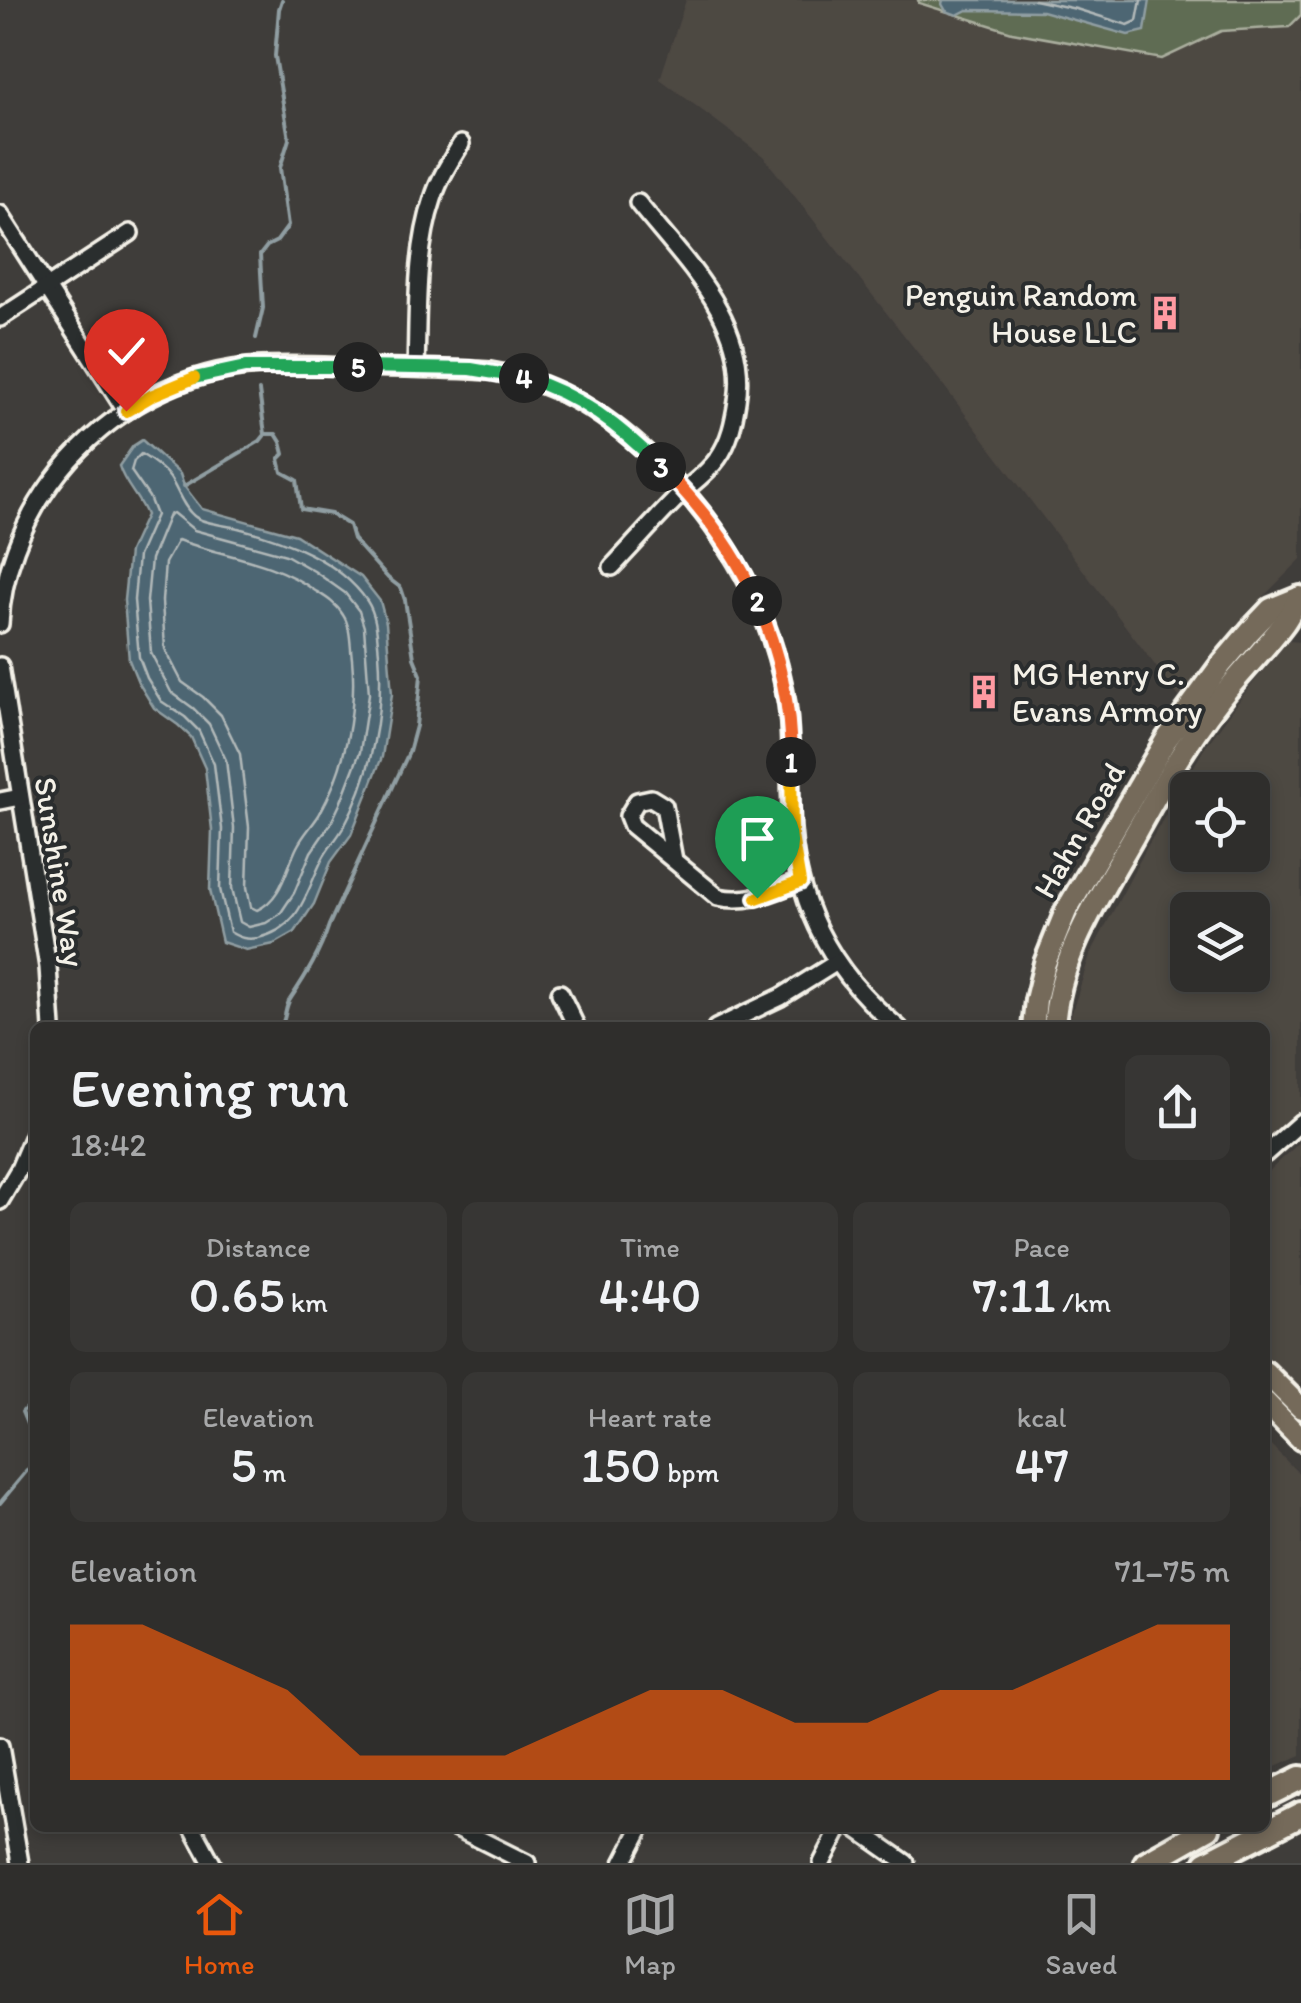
<!DOCTYPE html>
<html lang="en">
<head>
<meta charset="utf-8">
<style>
  :root { --surface:#2f2e2c; --page:#373634; --text:#f1f3f6; --muted:#a7a8a9; --line:#4a4a48; --accent:#ea580c }
  body { margin:0; font-family:Itim,sans-serif; background:var(--page); color:var(--text); height:100vh; display:flex; flex-direction:column; font-size:38px; white-space:nowrap }
  * { box-sizing:border-box; margin:0 }
  p { font-size:32px; color:var(--muted) }
  .icon { flex:none; width:55px; height:55px; fill:none; stroke:currentColor; stroke-width:2; stroke-linecap:round; stroke-linejoin:round }
  .map { position:relative; flex:1; overflow:hidden }
  .side { position:absolute; left:30px; top:1022px; width:1240px; height:810px; display:flex; flex-direction:column; background:var(--surface); border-radius:15px; box-shadow:0 5px 15px #0003,0 0 0 2px var(--line) }
  .side>* { flex:none }
  .controls { position:absolute; left:1170px; top:772px; display:grid; gap:20px }
  .controls a { display:grid; place-items:center; width:100px; height:100px; border-radius:15px; background:var(--surface); box-shadow:0 5px 15px #0003,0 0 0 2px var(--line); font-size:50px }
  .pin { position:absolute; display:grid; place-items:center; width:85px; height:85px; color:#fff; margin:-102px -42px; border-radius:50% 50% 50% 0; rotate:-45deg; box-shadow:0 0 10px #0007 }
  .pin .icon { rotate:45deg }
  .km { position:absolute; width:50px; height:50px; margin:-25px; border-radius:50%; background:#222; color:#fff; font-size:28px; line-height:50px; text-align:center }
  .round { display:grid; place-items:center; flex:none; width:105px; height:105px; border-radius:15px; background:var(--page) }
  .headline { display:flex; align-items:center; justify-content:space-between; height:170px; padding:0 40px }
  h1 { font-size:55px; font-weight:600; line-height:75px }
  .metrics { display:grid; grid-template-columns:repeat(3,1fr); gap:15px; height:170px; padding:10px 40px }
  .metrics div { display:grid; align-content:center; border-radius:15px; background:var(--page); text-align:center }
  .metrics b { font-size:50px; font-weight:600 }
  .metrics small { font-size:28px; font-weight:400 }
  .metrics p { font-size:28px }
  .chart { height:280px; padding:20px 40px }
  .chart p { display:flex; justify-content:space-between }
  .chart svg { width:100%; height:180px; margin-top:10px; fill:var(--accent); opacity:.7 }
  .menu { display:flex; justify-content:space-around; align-items:center; height:140px; border-top:2px solid var(--line); background:var(--surface); font-size:28px; color:var(--muted) }
  .menu a { display:grid; justify-items:center; gap:5px }
  .menu .current { color:var(--accent) }
  .map>svg:first-child { display:block }
  .built { fill:#4e4843; fill-rule:evenodd }
  .green { fill:#5f6c53; stroke:#aaae9e; stroke-width:2.5 }
  .water { fill:#4e6673; stroke:#909ea2; stroke-width:2.5 }
  .lines { fill:none; stroke-linecap:round; stroke-linejoin:round }
  .shore { stroke:#b2b9b9; stroke-width:2.5 }
  .stream { stroke:#909ea2; stroke-width:4 }
  .minor-casing { stroke:#f4f1e8; stroke-width:22 }
  .major-casing { stroke:#f4f1e8; stroke-width:28 }
  .highway-casing { stroke:#f4f1e8; stroke-width:30 }
  .minor { stroke:#2a2d2e; stroke-width:15 }
  .major { stroke:#746a5a; stroke-width:20 }
  .highway { stroke:#746a5a; stroke-width:22 }
  .split-1-casing { stroke:#fff; stroke-width:20 }
  .split-2-casing { stroke:#fff; stroke-width:20 }
  .split-3-casing { stroke:#fff; stroke-width:20 }
  .split-4-casing { stroke:#fff; stroke-width:20 }
  .split-5-casing { stroke:#fff; stroke-width:20 }
  .split-6-casing { stroke:#fff; stroke-width:20 }
  .split-7-casing { stroke:#fff; stroke-width:20 }
  .split-1 { stroke:#f5b400; stroke-width:12 }
  .split-2 { stroke:#f0652b; stroke-width:12 }
  .split-3 { stroke:#f0652b; stroke-width:12 }
  .split-4 { stroke:#22a559; stroke-width:12 }
  .split-5 { stroke:#22a559; stroke-width:12 }
  .split-6 { stroke:#22a559; stroke-width:12 }
  .split-7 { stroke:#f5b400; stroke-width:12 }
  .labels { text-anchor:middle; dominant-baseline:central; stroke-width:8; stroke-linejoin:round; paint-order:stroke }
  .poi-label { font-size:32px; fill:#f4f1e8; stroke:#2a2d2e; text-anchor:end }
  .street-label { font-size:32px; fill:#f4f1e8; stroke:#2a2d2e }
</style>
</head>
<body>
<div class="map">
<svg width="1301" height="1863" viewBox="0 0 1301 1863">
  <rect width="100%" height="100%" fill="#3f3d3a"/>
  <filter id="ink" filterUnits="userSpaceOnUse"><feTurbulence type="fractalNoise" baseFrequency=".01" numOctaves="2"/><feDisplacementMap in="SourceGraphic" scale="20" xChannelSelector="R" yChannelSelector="G"/><feConvolveMatrix kernelMatrix="1 2 1 2 8 2 1 2 1" color-interpolation-filters="sRGB"/></filter>
  <g filter="url(#ink)">
    <g class="built">
      <polygon points="686,0 918,0 919,3 1162,59 1221,31 1289,27 1301,16 1301,559 1247,613 1179,697 944,386 763,156 660,79"/>
      <path d="M1288,641L1301,642V1110L1295,1113L1265,1141V1028H1068V1025L1090,955L1147,847L1204,749L1245,693ZM1252,790V855H1188V790ZM1252,910V975H1188V910Z"/>
      <polygon points="1301,1141 1301,1395 1265,1357 1265,1175"/>
      <polygon points="1265,1439 1301,1476 1301,1755 1265,1771"/>
    </g>
    <polygon class="green" points="918,0 1301,0 1301,15 1289,27 1221,31 1162,59 1012,32 919,3"/>
    <g class="water">
      <polygon points="943,0 1150,0 1145,31 1128,35 1042,11 967,10 957,15 946,11 942,4"/>
      <path d="M142,440L180,474L184,486L202,509L296,535L361,577L380,601L386,623L392,694L382,757L351,835L331,862L314,904L295,932L274,944L246,950L222,942L210,890L212,830L205,768L191,737L178,725L154,708L138,682L129,660L124,600L129,552L146,515C139,497 124,484 119,466L133,446Z"/>
    </g>
    <g class="lines">
      <g class="shore">
        <polyline points="1034,0 1076,9 1128,25 1137,21 1141,0"/>
        <path d="M141,454C151,460 163,468 170,478C178,490 182,506 194,516C204,524 226,525 238,528C285,540 339,560 367,601C377,616 377,636 379,653C384,712 372,775 343,828C337,839 327,849 322,860C305,894 301,928 258,938C246,940 240,938 230,932L220,889L222,829L214,764L199,731L185,717L161,701L147,678L139,657L134,600L138,556L156,515L149,497L131,471L134,461Z"/>
        <polygon points="173,513 194,530 286,555 314,571 345,593 359,611 364,627 369,694 360,752 340,804 331,823 311,852 294,893 280,914 266,923 249,927 240,922 232,888 234,828 226,760 209,724 193,708 171,692 151,653 147,601 151,559 169,515"/>
        <path d="M178,540C225,557 272,560 314,590C325,597 336,603 343,615C351,627 350,645 352,659C357,711 345,769 319,815C312,826 303,835 297,847C286,869 282,899 257,910L251,907L247,887L249,827L240,754L221,715L203,697L182,682L165,649L162,601L165,563Z"/>
      </g>
      <g class="stream">
        <polyline points="256,338 263,308 260,255 267,246 277,241 288,226 280,168 289,139 275,56 279,9 282,0"/>
        <path d="M259,391L265,434H276L281,442L284,454L279,459L282,472L297,480L301,509L331,514L349,525L353,539L388,578L401,588L405,600L414,658L421,675L416,726L409,752L329,925C320,953 307,974 291,998C284,1007 287,1018 280,1028"/>
        <polyline points="184,486 260,441 264,436"/>
        <polyline points="35,1385 32,1389 35,1397"/>
        <polyline points="35,1398 22,1412 27,1424 35,1429"/>
        <polyline points="0,1503 35,1461"/>
      </g>
      <g class="minor-casing">
        <g id="minor">
          <polyline points="0,214 126,411"/>
          <polyline points="0,318 130,233"/>
          <path d="M416,368C418,313 415,252 433,199C439,179 450,162 461,144"/>
          <path d="M612,567C636,542 660,514 685,490C697,480 709,471 718,458C730,441 734,421 737,401C750,321 684,261 638,203"/>
          <path d="M0,624C2,574 22,523 51,483C97,419 170,375 248,367C284,364 319,366 355,367C400,368 446,368 491,371C560,382 612,418 661,466C727,532 772,610 787,704C792,739 789,774 791,810C793,900 829,971 899,1028"/>
          <polyline points="0,666 48,967 52,1028"/>
          <polyline points="0,801 20,797"/>
          <path d="M674,860L664,806L651,798L637,801L628,816L632,826L718,897C748,904 772,892 799,882"/>
          <polyline points="560,993 577,1028"/>
          <polyline points="716,1028 781,997 837,962"/>
          <polyline points="1265,1154 1301,1122"/>
          <polyline points="0,1201 19,1169 35,1131"/>
          <polyline points="0,1746 20,1863"/>
          <polyline points="193,1828 212,1863"/>
          <polyline points="457,1828 527,1863"/>
          <polyline points="856,1828 906,1863"/>
          <polyline points="623,1863 641,1828"/>
          <polyline points="822,1863 840,1828"/>
        </g>
      </g>
      <g class="major-casing">
        <g id="major">
          <polyline points="1033,1028 1036,1000 1045,963 1066,911 1166,740 1221,665 1250,631 1271,609 1298,598"/>
          <path d="M1054,1028C1058,957 1099,897 1133,837C1159,790 1186,742 1219,700C1240,673 1264,650 1284,623C1290,615 1294,605 1300,597"/>
          <polyline points="1265,1372 1301,1408"/>
          <polyline points="1265,1402 1301,1439"/>
        </g>
      </g>
      <g class="highway-casing">
        <g id="highway">
          <polyline points="1265,1796 1301,1778"/>
          <polyline points="1146,1863 1208,1828"/>
          <polyline points="1206,1863 1301,1814"/>
        </g>
      </g>
      <use href="#minor" class="minor"/>
      <use href="#major" class="major"/>
      <use href="#highway" class="highway"/>
    </g>
  </g>
  <g class="lines" filter="url(#ink)">
    <g class="split-1-casing">
      <polyline id="split-1" points="757,898 800,882 792,836 791,762"/>
    </g>
    <g class="split-2-casing">
      <path id="split-2" d="M757,601C779,652 791,706 791,762"/>
    </g>
    <g class="split-3-casing">
      <path id="split-3" d="M661,467C701,506 734,549 757,601"/>
    </g>
    <g class="split-4-casing">
      <path id="split-4" d="M524,378C579,394 621,427 661,467"/>
    </g>
    <g class="split-5-casing">
      <polyline id="split-5" points="358,367 471,369 524,378"/>
    </g>
    <g class="split-6-casing">
      <polyline id="split-6" points="194,378 245,367 358,367"/>
    </g>
    <g class="split-7-casing">
      <polyline id="split-7" points="126,411 153,395 194,378"/>
    </g>
    <use href="#split-1" class="split-1"/>
    <use href="#split-2" class="split-2"/>
    <use href="#split-3" class="split-3"/>
    <use href="#split-4" class="split-4"/>
    <use href="#split-5" class="split-5"/>
    <use href="#split-6" class="split-6"/>
    <use href="#split-7" class="split-7"/>
  </g>
  <defs>
    <g id="building-bare" transform="scale(2.7)"><path d="M-4-6H4V6H1V3H-1V6H-4ZM-2.5-4.3h1.7v1.8h-1.7ZM.8-4.3h1.7v1.8H.8ZM-2.5-1h1.7V.8h-1.7ZM.8-1h1.7V.8H.8Z" fill="#ff9aa2" stroke="#2a2d2e" stroke-width="2.5" paint-order="stroke"/></g>
  </defs>
  <g fill-rule="evenodd">
    <use href="#building-bare" x="1165" y="313"/>
    <use href="#building-bare" x="984" y="692"/>
  </g>
  <g class="labels">
    <g class="poi-label">
      <text x="1137" y="295">Penguin Random<tspan x="1137" dy="37">House LLC</tspan></text>
      <text x="1012" y="674" text-anchor="start">MG Henry C.<tspan x="1012" dy="37">Evans Armory</tspan></text>
    </g>
    <g class="street-label">
      <text transform="translate(1079 830) rotate(-60)">Hahn Road</text>
      <text transform="translate(60 872) rotate(81)">Sunshine Way</text>
    </g>
  </g>
</svg>
<div class="controls">
<a><svg class="icon" aria-label="locate" viewBox="0 0 24 24"><circle cx="12" cy="12" r="6"/><path d="M12 2v4M12 18v4M2 12h4M18 12h4"/></svg></a>
<a><svg class="icon" aria-label="layers" viewBox="0 0 24 24"><path d="M12 4l9 5-9 5-9-5zM3 14l9 5 9-5"/></svg></a>
</div>
<div class="pin" style="left:757px;top:898px;background:#1e9e55"><svg class="icon" aria-label="arrive" viewBox="0 0 24 24"><path d="M6 21V4h12l-3 4 3 4H6"/></svg></div>
<div class="pin" style="left:126px;top:411px;background:#d93025"><svg class="icon" aria-label="check" viewBox="0 0 24 24"><path d="M5 12l5 5 9-10"/></svg></div>
<b class="km" style="left:791px;top:762px">1</b>
<b class="km" style="left:757px;top:601px">2</b>
<b class="km" style="left:661px;top:467px">3</b>
<b class="km" style="left:524px;top:378px">4</b>
<b class="km" style="left:358px;top:367px">5</b>
<section class="side">
<div class="headline"><div><h1>Evening run</h1><p>18:42</p></div><a class="round"><svg class="icon" aria-label="share" viewBox="0 0 24 24"><path d="M12 15V3M7 8l5-5 5 5M5 13v7h14v-7"/></svg></a></div>
<div class="metrics">
<div><p>Distance</p><b>0.65<small> km</small></b></div>
<div><p>Time</p><b>4:40</b></div>
<div><p>Pace</p><b>7:11<small> /km</small></b></div>
</div>
<div class="metrics">
<div><p>Elevation</p><b>5<small> m</small></b></div>
<div><p>Heart rate</p><b>150<small> bpm</small></b></div>
<div><p>kcal</p><b>47</b></div>
</div>
<div class="chart"><p><span>Elevation</span>71–75 m</p>
<svg viewBox="0 0 160 44" preserveAspectRatio="none"><path d="M0 44V6L10 6L20 14L30 22L40 38L50 38L60 38L70 30L80 22L90 22L100 30L110 30L120 22L130 22L140 14L150 6L160 6V44z"/></svg>
</div>
</section>
</div>
<nav class="menu">
<a class="current"><svg class="icon" aria-label="home" viewBox="0 0 24 24"><path d="M3 11l9-7 9 7M6 9v11h12V9"/></svg>Home</a>
<a><svg class="icon" aria-label="map" viewBox="0 0 24 24"><path d="M3 6l6-2 6 2 6-2v14l-6 2-6-2-6 2zM9 4v14M15 6v14"/></svg>Map</a>
<a><svg class="icon" aria-label="saved" viewBox="0 0 24 24"><path d="M7 4h10v16l-5-4-5 4z"/></svg>Saved</a>
</nav>
</body>
</html>
